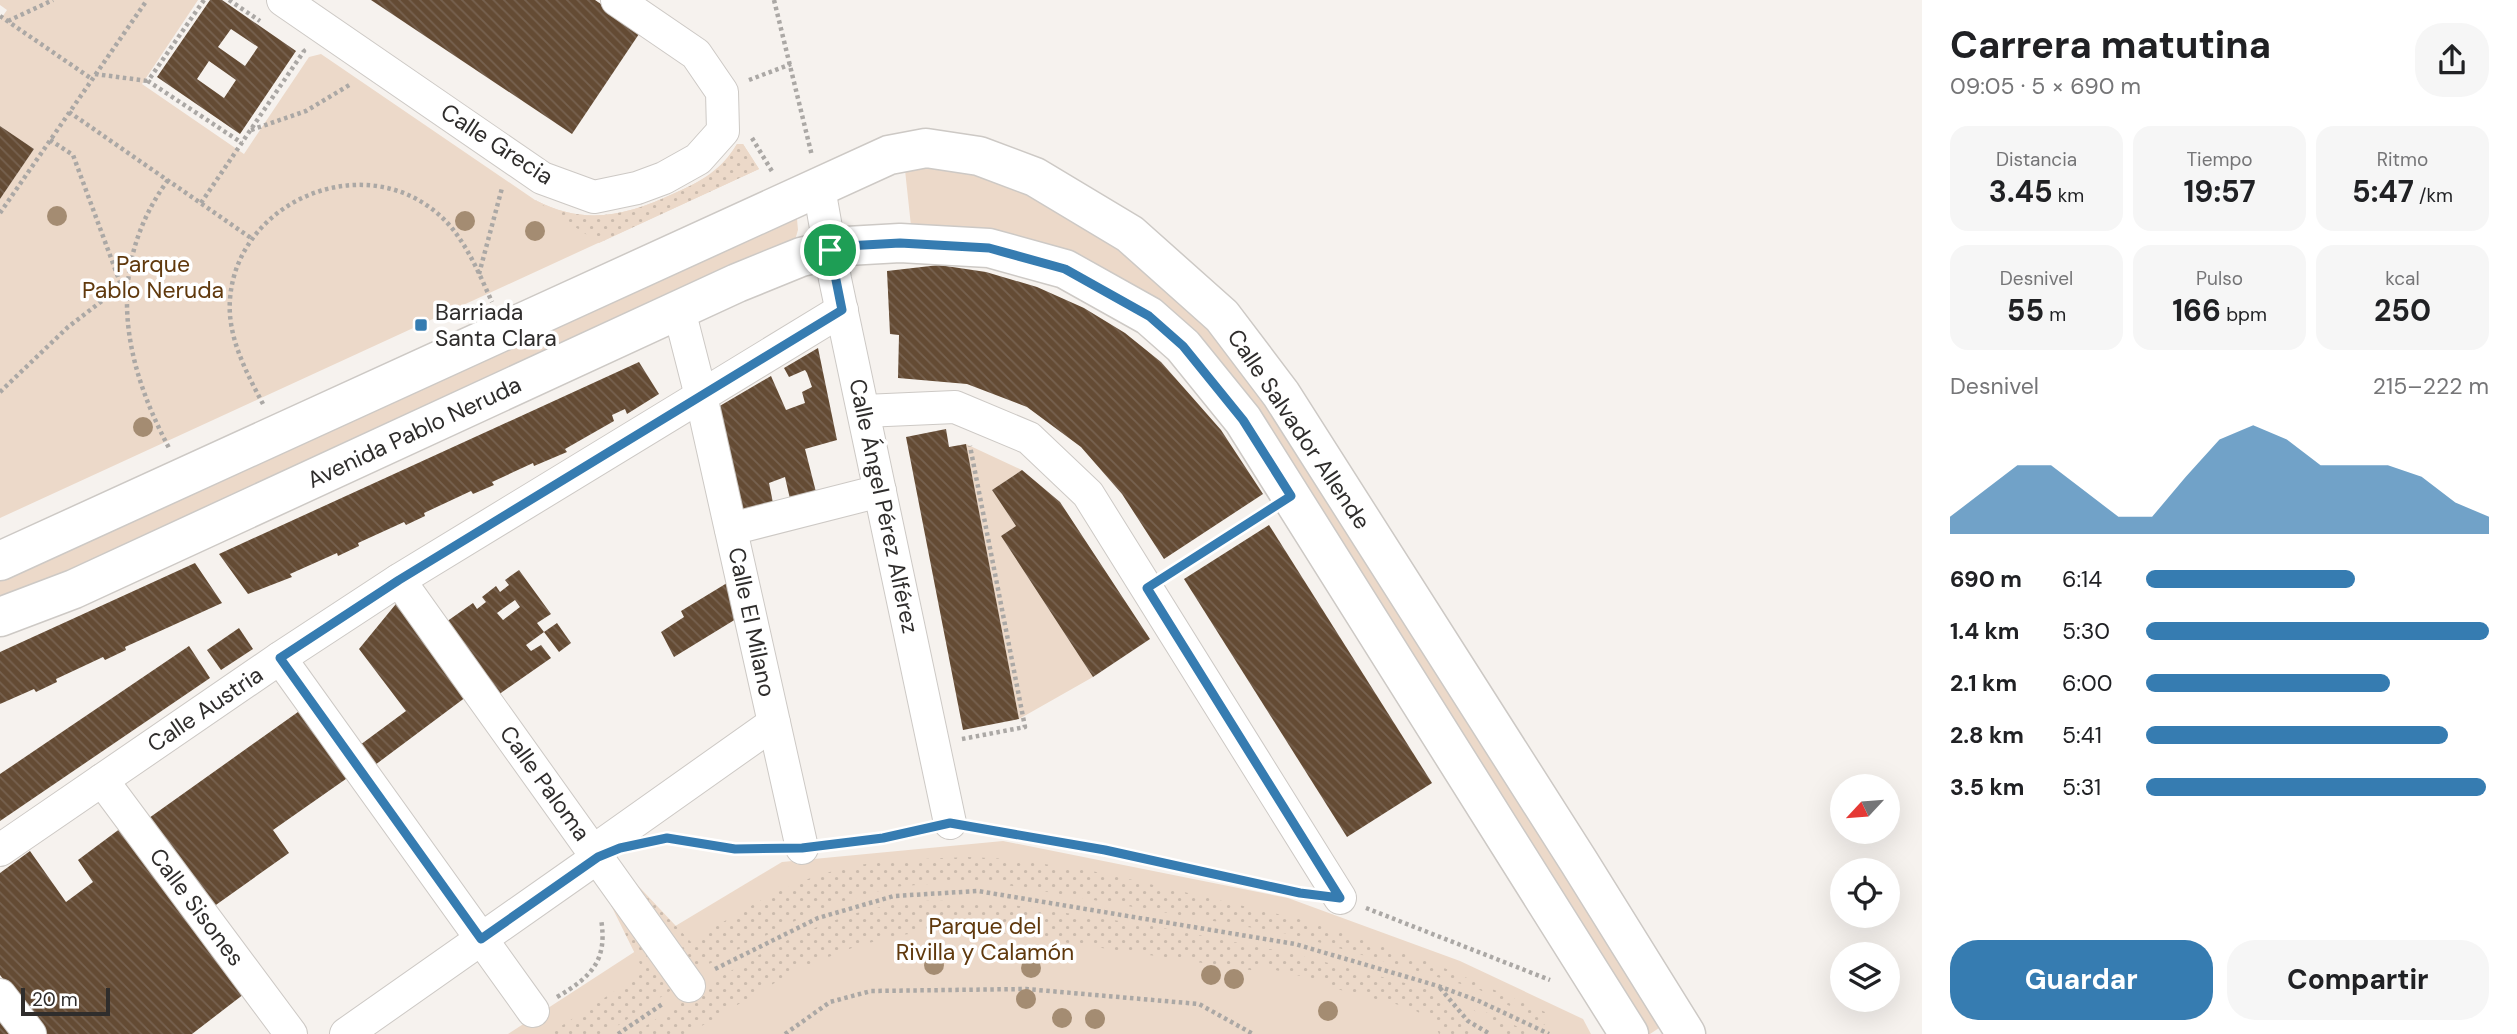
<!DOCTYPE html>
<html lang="es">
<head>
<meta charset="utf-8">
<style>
  :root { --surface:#fff; --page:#f6f6f6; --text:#202124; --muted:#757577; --accent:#367cb1 }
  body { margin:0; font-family:"DM Sans",sans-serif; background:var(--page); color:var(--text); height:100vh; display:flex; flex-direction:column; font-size:26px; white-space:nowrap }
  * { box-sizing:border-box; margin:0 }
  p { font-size:23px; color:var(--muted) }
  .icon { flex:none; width:38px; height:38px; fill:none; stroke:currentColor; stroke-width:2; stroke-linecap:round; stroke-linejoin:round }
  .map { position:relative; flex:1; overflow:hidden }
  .details { display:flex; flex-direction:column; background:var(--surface); width:595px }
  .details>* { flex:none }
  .needle { width:46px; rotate:244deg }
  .fabs { position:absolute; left:1830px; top:774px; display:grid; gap:14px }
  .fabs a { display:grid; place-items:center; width:70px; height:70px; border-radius:50%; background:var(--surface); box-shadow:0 7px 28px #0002; font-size:35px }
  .scale { position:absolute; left:21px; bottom:18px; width:89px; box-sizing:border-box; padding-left:7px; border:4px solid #2f2d2c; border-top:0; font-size:19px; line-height:24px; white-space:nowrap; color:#2f2d2c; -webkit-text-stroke:5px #fff; paint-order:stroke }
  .pin { position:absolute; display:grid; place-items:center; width:60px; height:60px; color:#fff; margin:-30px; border:4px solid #fff; border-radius:50%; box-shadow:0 2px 7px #0007 }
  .round { display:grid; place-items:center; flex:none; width:74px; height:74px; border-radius:28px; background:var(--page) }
  .summary { display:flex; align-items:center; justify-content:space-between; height:119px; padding:0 28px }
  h1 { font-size:38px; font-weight:700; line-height:52px }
  .metrics { display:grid; grid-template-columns:repeat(3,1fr); gap:10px; height:119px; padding:7px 28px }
  .metrics div { display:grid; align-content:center; border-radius:18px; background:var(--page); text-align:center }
  .metrics b { font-size:30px; font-weight:700 }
  .metrics small { font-size:19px; font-weight:400 }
  .metrics p { font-size:19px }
  .chart { height:196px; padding:14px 28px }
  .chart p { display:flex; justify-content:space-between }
  .chart svg { width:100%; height:126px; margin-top:7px; fill:var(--accent); opacity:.7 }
  .button { display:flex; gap:14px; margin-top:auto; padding:14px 28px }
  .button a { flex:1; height:80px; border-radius:28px; background:var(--accent); color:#fff; font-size:28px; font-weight:700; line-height:80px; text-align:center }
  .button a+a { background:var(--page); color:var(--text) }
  ul { padding:0 28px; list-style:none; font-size:23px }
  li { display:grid; grid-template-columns:112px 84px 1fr; align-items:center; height:52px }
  li i { height:18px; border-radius:9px; background:var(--accent) }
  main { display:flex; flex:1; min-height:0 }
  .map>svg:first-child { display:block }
  .green { fill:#ecd9c9 }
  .garden { fill:url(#garden-dots) }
  .building { fill:url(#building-back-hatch); fill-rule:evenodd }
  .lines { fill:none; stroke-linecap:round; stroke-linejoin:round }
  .minor-casing { stroke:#cdc9c5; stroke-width:34 }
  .secondary-casing { stroke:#cdc9c5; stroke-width:41 }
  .path { stroke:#aba8a5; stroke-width:4.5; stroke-dasharray:3.5 3.5; stroke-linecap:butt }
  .minor { stroke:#fff; stroke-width:32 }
  .secondary { stroke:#fff; stroke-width:38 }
  .tree { fill:#a48c72 }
  .route-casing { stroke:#fff; stroke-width:14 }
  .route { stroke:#367cb1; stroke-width:9 }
  .poi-dot { fill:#367cb1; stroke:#fff; stroke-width:2.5 }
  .labels { text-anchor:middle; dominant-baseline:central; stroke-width:7; stroke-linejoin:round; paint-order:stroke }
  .street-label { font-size:23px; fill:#2f2d2c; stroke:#fff }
  .park-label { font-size:23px; fill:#60390d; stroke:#fff }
  .poi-label { font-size:23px; fill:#2f2d2c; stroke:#fff; text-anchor:start }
</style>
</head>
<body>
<main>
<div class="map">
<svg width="1922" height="1034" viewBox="0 0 1922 1034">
  <defs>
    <pattern id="garden-dots" width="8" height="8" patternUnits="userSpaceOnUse" patternTransform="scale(1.75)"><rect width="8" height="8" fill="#ecd9c9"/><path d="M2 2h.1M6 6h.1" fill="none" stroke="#cbbbad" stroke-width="1.8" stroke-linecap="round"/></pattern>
    <pattern id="building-back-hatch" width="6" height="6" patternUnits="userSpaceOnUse" patternTransform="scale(1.75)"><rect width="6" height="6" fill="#644b34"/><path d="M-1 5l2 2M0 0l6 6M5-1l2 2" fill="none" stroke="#776250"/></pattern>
  </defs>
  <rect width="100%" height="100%" fill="#f6f2ee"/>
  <g class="green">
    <path d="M0,0H198L142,84L244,154L309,57L321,54L535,200C586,226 625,216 675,193C702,181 721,170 737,144H743L759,169L0,518V199L34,149L0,126V20L7,10L0,5Z"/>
    <polygon points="936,166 1004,180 1077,222 1128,257 1212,332 1259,390 1662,1026 1650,1034 1646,1034 1180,328 911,226 905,170"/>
    <polygon points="792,217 797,219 798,230 795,240 0,603 0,579"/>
    <polygon points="966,444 1022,470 992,490 1016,526 1001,536 1093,677 1019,719"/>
    <polygon points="1003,841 1288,898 1460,961 1583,1019 1591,1034 508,1034 662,934 782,862"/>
  </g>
  <g class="garden">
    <path d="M737,144H743L759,169L599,243L535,200C585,226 626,216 675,193C702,181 722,171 737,144Z"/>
    <path d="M967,857L1011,859L1103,873L1303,920L1435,964L1545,1012V1025L1478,989L1294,935L978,880L892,887L815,911L695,971L627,874L691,942C740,911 791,879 850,867C888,859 928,859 967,857Z"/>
    <polygon points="604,891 673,979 670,991 605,1034 549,1034 644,972"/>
    <path d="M986,901L1153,926L1290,953L1432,990L1466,1028L1475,1034H1439L1433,1021L1411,1008L1325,986V982L1259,966L1257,971L967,928L900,935L857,946L800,968L688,1034H634C715,979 801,919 901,903C928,899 958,902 986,901Z"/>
    <polygon points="1471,1008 1481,1010 1534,1034 1505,1034"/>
  </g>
  <g class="building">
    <path d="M210,0H222L296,51L240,134L157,77ZM231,29L258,47L245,66L218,47ZM209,61L236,80L224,98L197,79Z"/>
    <polygon points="371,0 595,0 641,31 572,134"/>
    <polygon points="0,126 34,149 0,199"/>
    <polygon points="939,265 986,272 1037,287 1084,308 1125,333 1161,362 1192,397 1221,430 1263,494 1164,559 1122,494 1081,447 1027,407 967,384 898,378 899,335 890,334 887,271"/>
    <polygon points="818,348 837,440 805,449 816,492 790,499 785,477 769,483 773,503 741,511 718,407 771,376 786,410 805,403 802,392 812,387 807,373 805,370 789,377 784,368"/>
    <polygon points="639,362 659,394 627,414 625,409 612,415 614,421 565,449 567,452 534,466 533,463 492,482 494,485 473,494 471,491 424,513 425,516 406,525 404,522 358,543 359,546 338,556 337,553 290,574 292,577 248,594 219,554"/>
    <polygon points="946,429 949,447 966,444 1019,719 963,730 906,437"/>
    <polygon points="1022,470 1060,502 1150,639 1093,677 1001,536 1016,526 992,490"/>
    <polygon points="1269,525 1432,783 1347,837 1184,579"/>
    <polygon points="195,563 222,603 125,647 126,650 105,660 103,657 56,679 57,682 36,692 34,689 0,704 0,652"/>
    <path d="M519,570L551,614L537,623L544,632L526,645L531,651L541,645L551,658L498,695L446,622L473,603L477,609L486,602L482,597L496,586L500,592L509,585L505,580ZM515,600L520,607L503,620L497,613Z"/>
    <polygon points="727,583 736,619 674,657 661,632 684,617 681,611"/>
    <polygon points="400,599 470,694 375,765 360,745 406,711 359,649"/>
    <polygon points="557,623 571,643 559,652 544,632"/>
    <polygon points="239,628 253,649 221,670 207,650"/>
    <polygon points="189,646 210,678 0,821 0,774"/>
    <polygon points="305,707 353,774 273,830 289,853 213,907 149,818"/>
    <polygon points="121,828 244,994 192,1034 45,1034 0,975 0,873 30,851 66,902 93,882 78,860"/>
    <polygon points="0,1015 15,1034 0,1034"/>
  </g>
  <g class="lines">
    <g class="minor-casing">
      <g id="minor">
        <polyline points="283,0 542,178 594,197 637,188 664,178 698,159 723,131 722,92 696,54 617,0"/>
        <polyline points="819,188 835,279 950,823"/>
        <polyline points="679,310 701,396 802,848"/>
        <polyline points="864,411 955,407 1029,438 1088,494 1340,898"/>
        <polyline points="731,529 880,491"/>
        <polyline points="399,580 689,986"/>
        <polyline points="280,658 533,1011"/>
        <polyline points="102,780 291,1034"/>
        <polyline points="0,850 280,658 399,580 842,310"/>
        <polyline points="0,995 30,1034"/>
        <polyline points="346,1034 598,857 606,842 774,723"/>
      </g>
    </g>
    <g class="secondary-casing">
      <g id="secondary">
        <polyline points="0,561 889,155 926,148 979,156 1035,177 1130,234 1222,316 1281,394 1579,862 1686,1034"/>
        <polyline points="0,617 74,589 737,283 801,257 847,246 900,243 989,248 1065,269 1149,316 1183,346 1243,420 1629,1034"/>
      </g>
    </g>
    <g class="path">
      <polyline points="204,0 148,81 242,143"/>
      <polyline points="229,0 260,21"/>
      <polyline points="774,0 812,156"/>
      <polyline points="0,16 92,79"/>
      <polyline points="8,21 53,0"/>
      <polyline points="95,74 148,81"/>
      <polyline points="749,80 791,64"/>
      <polyline points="69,112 251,238"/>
      <polyline points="251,130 306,111 351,84"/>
      <polyline points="752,138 773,173"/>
      <polyline points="50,140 73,155 121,285"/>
      <path d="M168,180C105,267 122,359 169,448"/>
      <polyline points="201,203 304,51 302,49"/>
      <polyline points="0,213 147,0"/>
      <polyline points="479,274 502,188"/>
      <polyline points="0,392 68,327 128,281"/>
      <path d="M263,404C246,372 227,336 230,299C237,204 356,151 432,209C462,231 477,269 492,302"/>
      <polyline points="1171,572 1264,513"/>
      <polyline points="962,739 1025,727 970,446"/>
      <path d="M979,830C1087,845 1193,868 1300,893"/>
      <polyline points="664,839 735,849 774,848"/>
      <polyline points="831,844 883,838 923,829"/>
      <polyline points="1366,908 1550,980"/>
      <polyline points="715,969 818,918 894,896 978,891 1295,944 1438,986 1479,1001 1549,1034"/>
      <polyline points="1440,988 1468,1021 1490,1034"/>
      <path d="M557,997C591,977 608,961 601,919"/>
      <polyline points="618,1034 664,1003"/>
      <polyline points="785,1034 830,1002 871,991 1026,989 1199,1004 1253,1034"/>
    </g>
    <use href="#minor" class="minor"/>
    <use href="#secondary" class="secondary"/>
  </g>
  <g class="tree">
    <circle cx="57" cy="216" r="10"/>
    <circle cx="465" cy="221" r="10"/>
    <circle cx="535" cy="231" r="10"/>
    <circle cx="143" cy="427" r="10"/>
    <circle cx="934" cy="965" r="10"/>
    <circle cx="1031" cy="968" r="10"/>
    <circle cx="1211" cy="975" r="10"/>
    <circle cx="1234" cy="979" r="10"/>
    <circle cx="1026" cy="999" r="10"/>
    <circle cx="1328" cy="1011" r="10"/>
    <circle cx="1062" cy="1018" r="10"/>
    <circle cx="1095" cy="1019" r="10"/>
  </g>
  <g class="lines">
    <g class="route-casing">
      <polygon id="route" points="900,243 989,248 1065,269 1149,316 1183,346 1243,420 1291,496 1147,588 1340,898 1300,893 1105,850 950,823 883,838 802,848 735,849 667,838 620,848 598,857 481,939 280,658 399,580 842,310 830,250 846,246"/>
    </g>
    <use href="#route" class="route"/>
  </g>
  <rect class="poi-dot" x="414" y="318" width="14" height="14" rx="3.5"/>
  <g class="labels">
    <g class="street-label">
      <text transform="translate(497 144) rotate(33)">Calle Grecia</text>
      <text transform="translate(1299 429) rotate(56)">Calle Salvador Allende</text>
      <text transform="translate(414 432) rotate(-25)">Avenida Pablo Neruda</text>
      <text transform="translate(884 506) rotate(78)">Calle Ángel Pérez Alférez</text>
      <text transform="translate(752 622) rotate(78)">Calle El Milano</text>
      <text transform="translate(205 709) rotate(-34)">Calle Austria</text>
      <text transform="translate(545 783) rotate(54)">Calle Paloma</text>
      <text transform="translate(197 907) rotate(53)">Calle Sisones</text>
    </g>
    <g class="park-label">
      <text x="153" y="264">Parque<tspan x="153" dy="26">Pablo Neruda</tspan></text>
      <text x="985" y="926">Parque del<tspan x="985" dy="26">Rivilla y Calamón</tspan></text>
    </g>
    <g class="poi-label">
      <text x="435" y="312">Barriada<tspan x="435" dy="26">Santa Clara</tspan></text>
    </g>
  </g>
</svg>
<div class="fabs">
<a><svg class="needle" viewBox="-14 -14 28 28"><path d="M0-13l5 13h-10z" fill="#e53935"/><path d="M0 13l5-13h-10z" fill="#757577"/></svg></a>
<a><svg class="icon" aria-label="locate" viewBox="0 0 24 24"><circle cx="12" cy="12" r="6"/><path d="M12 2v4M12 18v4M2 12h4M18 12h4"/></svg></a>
<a><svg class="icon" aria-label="layers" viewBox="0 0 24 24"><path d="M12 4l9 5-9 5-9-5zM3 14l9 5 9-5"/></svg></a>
</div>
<div class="scale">20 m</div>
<div class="pin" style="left:830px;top:250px;background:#1e9e55"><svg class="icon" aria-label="arrive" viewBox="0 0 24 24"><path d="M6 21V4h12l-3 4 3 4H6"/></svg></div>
</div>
<section class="details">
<div class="summary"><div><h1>Carrera matutina</h1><p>09:05 · 5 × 690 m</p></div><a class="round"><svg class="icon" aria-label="share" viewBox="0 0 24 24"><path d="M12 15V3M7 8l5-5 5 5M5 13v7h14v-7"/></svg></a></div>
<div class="metrics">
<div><p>Distancia</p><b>3.45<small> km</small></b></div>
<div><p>Tiempo</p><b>19:57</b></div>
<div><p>Ritmo</p><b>5:47<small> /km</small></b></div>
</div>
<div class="metrics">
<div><p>Desnivel</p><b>55<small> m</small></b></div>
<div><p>Pulso</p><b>166<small> bpm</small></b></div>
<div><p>kcal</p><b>250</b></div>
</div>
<div class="chart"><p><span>Desnivel</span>215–222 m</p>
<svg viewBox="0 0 160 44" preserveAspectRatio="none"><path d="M0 44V38L10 29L20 20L30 20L40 29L50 38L60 38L70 24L80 11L90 6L100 11L110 20L120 20L130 20L140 24L150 33L160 38V44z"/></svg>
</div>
<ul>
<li><b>690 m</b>6:14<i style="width:61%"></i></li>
<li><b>1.4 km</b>5:30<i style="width:100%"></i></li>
<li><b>2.1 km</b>6:00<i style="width:71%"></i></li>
<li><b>2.8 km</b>5:41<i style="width:88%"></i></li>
<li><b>3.5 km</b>5:31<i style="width:99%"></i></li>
</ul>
<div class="button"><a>Guardar</a><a>Compartir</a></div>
</section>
</main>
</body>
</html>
